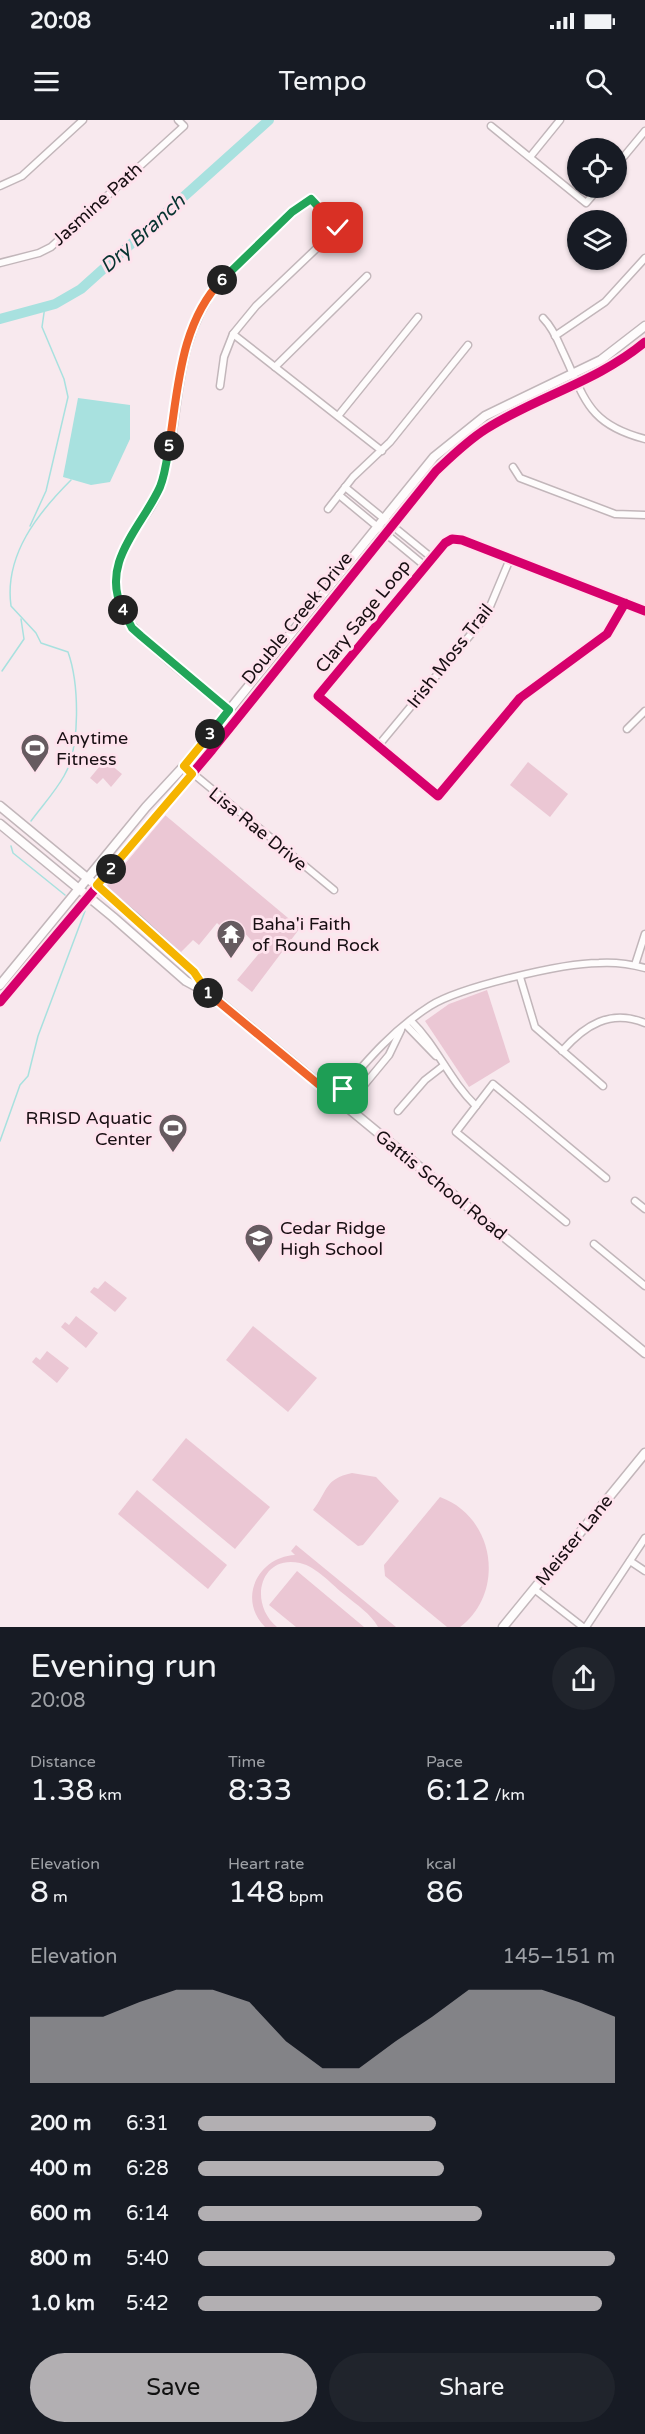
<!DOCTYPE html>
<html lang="en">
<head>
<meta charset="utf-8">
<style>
  :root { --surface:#171b24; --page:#20242c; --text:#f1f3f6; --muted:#9ea1a6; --accent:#b2afb2 }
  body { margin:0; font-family:"Varela Round",sans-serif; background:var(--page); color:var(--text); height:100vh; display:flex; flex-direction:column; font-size:22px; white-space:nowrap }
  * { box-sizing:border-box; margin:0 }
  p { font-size:20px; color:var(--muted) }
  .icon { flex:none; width:33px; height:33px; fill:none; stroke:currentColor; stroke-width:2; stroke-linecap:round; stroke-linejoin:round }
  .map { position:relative; height:1507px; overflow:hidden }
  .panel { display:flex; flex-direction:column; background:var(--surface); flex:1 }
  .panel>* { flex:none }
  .controls { position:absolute; left:567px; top:18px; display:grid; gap:12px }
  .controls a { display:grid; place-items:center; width:60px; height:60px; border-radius:50%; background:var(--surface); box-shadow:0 2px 4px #0004; font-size:30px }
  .pin { position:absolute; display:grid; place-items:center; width:51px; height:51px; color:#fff; margin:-26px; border-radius:12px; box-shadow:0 3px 9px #0006 }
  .km { position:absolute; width:30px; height:30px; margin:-15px; border-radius:50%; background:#222; color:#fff; font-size:16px; line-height:30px; text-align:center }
  .round { display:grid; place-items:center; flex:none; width:63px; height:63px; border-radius:32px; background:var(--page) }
  .summary { display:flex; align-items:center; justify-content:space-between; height:102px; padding:0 30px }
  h1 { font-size:33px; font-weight:600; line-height:45px }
  .figures { display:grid; grid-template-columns:repeat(3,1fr); gap:9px; height:102px; padding:6px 30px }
  .figures div { display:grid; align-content:center }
  .figures b { font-size:30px; font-weight:600 }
  .figures small { font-size:16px; font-weight:400 }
  .figures p { font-size:16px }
  .chart { height:168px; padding:12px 30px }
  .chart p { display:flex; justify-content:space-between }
  .chart svg { width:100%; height:108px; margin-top:6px; fill:var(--accent); opacity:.7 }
  .primary-button { display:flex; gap:12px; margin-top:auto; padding:12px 30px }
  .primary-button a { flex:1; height:69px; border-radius:36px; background:var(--accent); color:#111; font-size:24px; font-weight:600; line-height:69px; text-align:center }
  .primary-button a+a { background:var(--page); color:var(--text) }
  ul { padding:0 30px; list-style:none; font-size:20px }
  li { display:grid; grid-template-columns:96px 72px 1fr; align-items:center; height:45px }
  li i { height:15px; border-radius:8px; background:var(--accent) }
  .status { display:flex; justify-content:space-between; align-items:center; height:42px; padding:0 30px; background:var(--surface); direction:ltr }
  .status svg { height:16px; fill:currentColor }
  header { display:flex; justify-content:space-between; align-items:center; height:78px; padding:0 30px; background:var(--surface); font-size:27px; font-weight:600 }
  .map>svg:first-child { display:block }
  .green { fill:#ebc7d4 }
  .water { fill:#a8e1df }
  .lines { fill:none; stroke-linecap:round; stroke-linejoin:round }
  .stream { stroke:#a8e1df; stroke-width:1.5 }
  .river { stroke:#a8e1df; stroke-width:10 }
  .street-casing { stroke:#c2b6ba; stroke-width:9 }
  .secondary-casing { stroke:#c2b6ba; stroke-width:11 }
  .street { stroke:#fefcfc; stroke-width:6 }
  .secondary { stroke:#fefcfc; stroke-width:8 }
  .cycleway-casing { stroke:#fee3ed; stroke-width:13 }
  .cycleway { stroke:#d6006c; stroke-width:9 }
  .split-1-casing { stroke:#fff; stroke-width:12 }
  .split-2-casing { stroke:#fff; stroke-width:12 }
  .split-3-casing { stroke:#fff; stroke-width:12 }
  .split-4-casing { stroke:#fff; stroke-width:12 }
  .split-5-casing { stroke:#fff; stroke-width:12 }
  .split-6-casing { stroke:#fff; stroke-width:12 }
  .split-7-casing { stroke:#fff; stroke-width:12 }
  .split-1 { stroke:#f0652b; stroke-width:8 }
  .split-2 { stroke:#f5b400; stroke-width:8 }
  .split-3 { stroke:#f5b400; stroke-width:8 }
  .split-4 { stroke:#22a559; stroke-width:8 }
  .split-5 { stroke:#22a559; stroke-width:8 }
  .split-6 { stroke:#f0652b; stroke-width:8 }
  .split-7 { stroke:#22a559; stroke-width:8 }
  .labels { text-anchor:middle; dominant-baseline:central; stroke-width:6; stroke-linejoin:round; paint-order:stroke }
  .street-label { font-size:18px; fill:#180f13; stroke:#fee3ed }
  .poi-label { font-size:18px; fill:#180f13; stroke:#fee3ed; text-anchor:start }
  .water-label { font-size:20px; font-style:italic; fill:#073431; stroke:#fee3ed }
</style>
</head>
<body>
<div class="status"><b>20:08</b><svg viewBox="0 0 49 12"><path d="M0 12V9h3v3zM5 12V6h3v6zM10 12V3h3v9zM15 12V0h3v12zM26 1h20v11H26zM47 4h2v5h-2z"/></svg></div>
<header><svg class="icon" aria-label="menu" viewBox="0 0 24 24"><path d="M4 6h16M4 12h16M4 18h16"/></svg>Tempo<svg class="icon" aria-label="search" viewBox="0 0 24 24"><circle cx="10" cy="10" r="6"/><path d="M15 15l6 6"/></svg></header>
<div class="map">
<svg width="645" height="1507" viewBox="0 0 645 1507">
  <rect width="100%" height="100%" fill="#f8e9ee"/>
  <g class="green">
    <polygon points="568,260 479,309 430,352 398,392 390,395 428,347 487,298"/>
    <polygon points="105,640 122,654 111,667 103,658 97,664 90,658"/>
    <polygon points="528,642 568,674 550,697 510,665"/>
    <polygon points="165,695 300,808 252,872 237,860 261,831 233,800 225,810 217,803 199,825 193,820 181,832 106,767"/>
    <polygon points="487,870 510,942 469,967 425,901 449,884"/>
    <polygon points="105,1161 127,1178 115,1192 90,1172 94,1167 98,1169"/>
    <polygon points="76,1196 98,1213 86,1228 61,1207 65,1202 69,1205"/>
    <polygon points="253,1206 317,1258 288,1292 226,1240"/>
    <polygon points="47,1231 69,1248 57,1263 32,1242 36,1237 40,1240"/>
    <polygon points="186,1318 270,1387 235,1429 152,1360"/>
    <path d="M352,1353L376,1357L399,1381L363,1425L358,1426L313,1390C328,1371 324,1359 352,1353Z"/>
    <polygon points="137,1370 227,1445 208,1469 118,1394"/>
    <path d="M440,1377C495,1397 506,1472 460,1507H447L385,1456L384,1445Z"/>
    <path d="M296,1425L396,1507H378C371,1494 357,1485 345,1475C332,1465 317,1447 300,1443C260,1434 248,1483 277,1507H265C237,1479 258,1437 295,1435L291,1431Z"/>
    <polygon points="297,1451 364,1507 365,1507 296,1507 269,1485"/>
  </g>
  <polygon class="water" points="78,278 130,285 130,319 110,362 91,365 63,357"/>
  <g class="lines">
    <g class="stream">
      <polyline points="30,406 46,371 68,277 64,259 42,207 45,186"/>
      <polyline points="2,551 24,519 21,499"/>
      <path d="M31,701C42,686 55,672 64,656C81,627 79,563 68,532L41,523L36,513L11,486C4,435 38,393 71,360"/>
      <polyline points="11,726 13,733 65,775"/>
      <polyline points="0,1021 20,965 28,956 38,916 85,791"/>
    </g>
    <polyline class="river" points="0,199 55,184 81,169 269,0"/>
    <g class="street-casing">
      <g id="street">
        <polyline points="491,6 586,83 599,68"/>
        <polyline points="530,37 560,0"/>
        <polyline points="616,46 645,11"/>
        <polyline points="0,66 22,56 83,0"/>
        <polyline points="0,143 39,133 51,127 184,6 178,0"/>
        <path d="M543,198C552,207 557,218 562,230C585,278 587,304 645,319"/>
        <path d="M233,214L256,186L338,108L311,79C289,91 272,112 253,130C242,141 228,152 218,165C171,226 183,293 162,363C149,407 103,429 119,482C130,519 207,570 238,598"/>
        <polyline points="555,216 605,182 645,138"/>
        <polyline points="275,247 367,156"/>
        <polyline points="220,266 224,237 233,214 382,331"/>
        <polyline points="338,296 418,197"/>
        <polyline points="513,347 520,358 615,394 645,395"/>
        <polyline points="345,367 432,438"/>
        <polyline points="339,375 425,446"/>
        <polyline points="328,389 353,357 390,322 468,225"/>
        <polyline points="625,483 607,514 520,578 438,676 318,576 445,423 452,419 462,420 645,491"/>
        <polyline points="627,609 645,591"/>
        <polyline points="378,626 486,496 510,439"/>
        <polyline points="184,646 334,770"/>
        <polyline points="635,845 645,814"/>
        <polyline points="520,857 535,907 603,966"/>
        <path d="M411,901C437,926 449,960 476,986"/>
        <polyline points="406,905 436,936"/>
        <path d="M562,931C585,905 610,889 645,903"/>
        <path d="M335,978C365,943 391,911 430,886C460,867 563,843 599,843C615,842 630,844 645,848"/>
        <polyline points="346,987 389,935 401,910"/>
        <polyline points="398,991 425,960 443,946"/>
        <polyline points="635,1081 645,1089"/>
        <polyline points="566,1102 456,1012 493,964 606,1058"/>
        <polyline points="594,1124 645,1166"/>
        <polyline points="630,1441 645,1451"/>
        <polyline points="534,1469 583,1507"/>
        <polyline points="586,1507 645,1418"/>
      </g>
    </g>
    <g class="secondary-casing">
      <g id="secondary">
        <polyline points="0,686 138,800 194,852 208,872"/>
        <polyline points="0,704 113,797 186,861 210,874 645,1233"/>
        <polyline points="0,865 146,687 184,646 434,337 485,296 601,240 645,206"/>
        <path d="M0,882L212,630L436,351C452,336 467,321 486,309C538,276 597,262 645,222"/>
        <polyline points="503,1507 645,1333"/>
      </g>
    </g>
    <use href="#street" class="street"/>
    <use href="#secondary" class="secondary"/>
    <g class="cycleway-casing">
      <g id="cycleway">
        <polyline points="625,483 607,514 520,578 438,676 318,576 445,423 452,419 462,420 645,491"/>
        <path d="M0,882L212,630L436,351C452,336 467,321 486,309C538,276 597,262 645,222"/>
      </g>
    </g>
    <use href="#cycleway" class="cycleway"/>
  </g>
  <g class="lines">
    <g class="split-1-casing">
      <polyline id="split-1" points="208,873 335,978 343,969"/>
    </g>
    <g class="split-2-casing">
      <polyline id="split-2" points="111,749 97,765 194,852 208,873"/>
    </g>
    <g class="split-3-casing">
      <polyline id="split-3" points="111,749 192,654 184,646 210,614"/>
    </g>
    <g class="split-4-casing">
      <polyline id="split-4" points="123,490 132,508 141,516 229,590 210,614"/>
    </g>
    <g class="split-5-casing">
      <path id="split-5" d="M123,490C99,443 142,407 160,367C165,355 167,339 169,326"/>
    </g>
    <g class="split-6-casing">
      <path id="split-6" d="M169,326C178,270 180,203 222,160"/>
    </g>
    <g class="split-7-casing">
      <polyline id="split-7" points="222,160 292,92 311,79 338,108"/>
    </g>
    <use href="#split-1" class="split-1"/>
    <use href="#split-2" class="split-2"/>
    <use href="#split-3" class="split-3"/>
    <use href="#split-4" class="split-4"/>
    <use href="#split-5" class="split-5"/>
    <use href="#split-6" class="split-6"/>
    <use href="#split-7" class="split-7"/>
  </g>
  <defs>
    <g id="stadium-pin" transform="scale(1.5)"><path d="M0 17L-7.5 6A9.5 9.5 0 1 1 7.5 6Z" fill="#665b60" stroke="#fee3ed"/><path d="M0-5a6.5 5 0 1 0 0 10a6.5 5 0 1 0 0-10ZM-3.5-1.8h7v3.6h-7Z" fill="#fff"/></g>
    <g id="temple-pin" transform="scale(1.5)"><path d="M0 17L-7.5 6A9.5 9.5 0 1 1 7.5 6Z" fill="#665b60" stroke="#fee3ed"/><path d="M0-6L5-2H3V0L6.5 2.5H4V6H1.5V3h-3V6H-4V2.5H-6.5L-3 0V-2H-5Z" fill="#fff"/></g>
    <g id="school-pin" transform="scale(1.5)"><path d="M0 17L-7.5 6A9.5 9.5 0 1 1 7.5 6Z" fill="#665b60" stroke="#fee3ed"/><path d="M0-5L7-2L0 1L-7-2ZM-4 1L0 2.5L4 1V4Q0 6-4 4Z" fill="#fff"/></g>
  </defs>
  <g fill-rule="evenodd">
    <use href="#stadium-pin" x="35" y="628"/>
    <use href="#temple-pin" x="231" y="814"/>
    <use href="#stadium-pin" x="173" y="1008"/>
    <use href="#school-pin" x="259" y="1118"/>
  </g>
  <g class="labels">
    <g class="street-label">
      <text transform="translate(97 84) rotate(-42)">Jasmine Path</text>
      <text transform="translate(363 496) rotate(-51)">Clary Sage Loop</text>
      <text transform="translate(297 498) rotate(-51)">Double Creek Drive</text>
      <text transform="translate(450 536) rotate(-52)">Irish Moss Trail</text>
      <text transform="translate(258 709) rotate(39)">Lisa Rae Drive</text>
      <text transform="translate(441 1065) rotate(39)">Gattis School Road</text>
      <text transform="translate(574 1420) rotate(-51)">Meister Lane</text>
    </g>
    <g class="poi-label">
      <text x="56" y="618">Anytime<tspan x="56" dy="21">Fitness</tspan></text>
      <text x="252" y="804">Baha'i Faith<tspan x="252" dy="21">of Round Rock</tspan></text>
      <text x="152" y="998" text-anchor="end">RRISD Aquatic<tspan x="152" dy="21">Center</tspan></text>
      <text x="280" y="1108">Cedar Ridge<tspan x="280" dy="21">High School</tspan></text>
    </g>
    <g class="water-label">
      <text transform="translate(143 114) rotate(-42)">Dry Branch</text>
    </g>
  </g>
</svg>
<div class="controls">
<a><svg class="icon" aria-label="locate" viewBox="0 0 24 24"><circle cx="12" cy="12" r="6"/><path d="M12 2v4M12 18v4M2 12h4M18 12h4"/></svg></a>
<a><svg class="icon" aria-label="layers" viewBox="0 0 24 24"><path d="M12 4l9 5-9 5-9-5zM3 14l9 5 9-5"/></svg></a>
</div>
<div class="pin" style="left:343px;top:969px;background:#1e9e55"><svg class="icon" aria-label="arrive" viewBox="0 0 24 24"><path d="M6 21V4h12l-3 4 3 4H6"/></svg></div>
<div class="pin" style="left:338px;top:108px;background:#d93025"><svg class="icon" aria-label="check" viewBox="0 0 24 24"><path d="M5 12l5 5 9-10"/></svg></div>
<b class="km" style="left:208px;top:873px">1</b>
<b class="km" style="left:111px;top:749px">2</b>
<b class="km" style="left:210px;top:614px">3</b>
<b class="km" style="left:123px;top:490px">4</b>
<b class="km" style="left:169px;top:326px">5</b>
<b class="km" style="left:222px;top:160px">6</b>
</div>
<section class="panel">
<div class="summary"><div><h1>Evening run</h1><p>20:08</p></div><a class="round"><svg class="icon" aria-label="share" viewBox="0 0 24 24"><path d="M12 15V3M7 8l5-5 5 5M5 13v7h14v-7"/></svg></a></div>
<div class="figures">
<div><p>Distance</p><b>1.38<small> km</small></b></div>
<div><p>Time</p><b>8:33</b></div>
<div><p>Pace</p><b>6:12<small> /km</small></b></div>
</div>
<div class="figures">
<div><p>Elevation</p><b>8<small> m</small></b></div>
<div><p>Heart rate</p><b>148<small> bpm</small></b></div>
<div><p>kcal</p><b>86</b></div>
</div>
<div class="chart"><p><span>Elevation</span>145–151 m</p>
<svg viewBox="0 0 160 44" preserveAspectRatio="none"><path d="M0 44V17L10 17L20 17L30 11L40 6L50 6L60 11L70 27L80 38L90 38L100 27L110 17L120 6L130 6L140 6L150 11L160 17V44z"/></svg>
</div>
<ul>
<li><b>200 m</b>6:31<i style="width:57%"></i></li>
<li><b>400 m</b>6:28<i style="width:59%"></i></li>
<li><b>600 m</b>6:14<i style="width:68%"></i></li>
<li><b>800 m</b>5:40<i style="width:100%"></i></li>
<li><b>1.0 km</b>5:42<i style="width:97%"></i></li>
</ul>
<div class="primary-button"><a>Save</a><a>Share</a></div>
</section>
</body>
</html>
